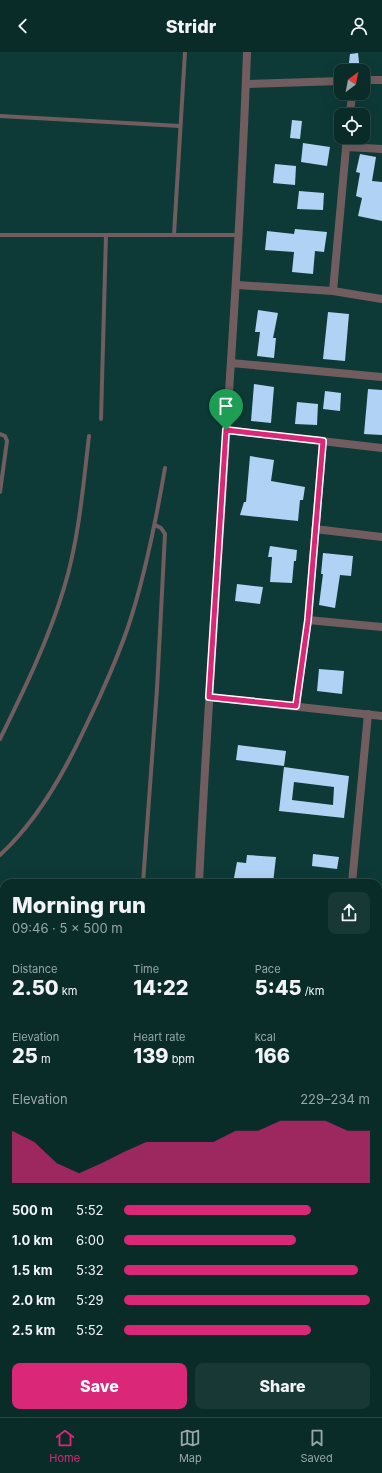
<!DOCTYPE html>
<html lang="en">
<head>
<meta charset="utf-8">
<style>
  :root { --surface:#0a2c29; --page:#183835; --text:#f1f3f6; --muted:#99a7a8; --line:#2a4846; --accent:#db2777 }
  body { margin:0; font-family:Inter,sans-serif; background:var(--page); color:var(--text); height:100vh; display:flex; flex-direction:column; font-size:15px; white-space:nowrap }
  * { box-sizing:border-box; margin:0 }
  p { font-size:13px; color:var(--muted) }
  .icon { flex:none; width:22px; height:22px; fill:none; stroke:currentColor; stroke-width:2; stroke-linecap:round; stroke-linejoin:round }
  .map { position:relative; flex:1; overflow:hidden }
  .drawer { position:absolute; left:0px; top:827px; width:382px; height:538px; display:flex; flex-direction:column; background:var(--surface); border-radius:12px 12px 0 0; box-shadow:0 4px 16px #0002,0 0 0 1px var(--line) }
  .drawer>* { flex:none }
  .needle { width:26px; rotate:32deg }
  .controls { position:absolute; left:334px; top:12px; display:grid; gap:8px }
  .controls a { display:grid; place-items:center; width:36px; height:36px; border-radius:8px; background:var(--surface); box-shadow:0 4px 16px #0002,0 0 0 1px var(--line); font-size:20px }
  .pin { position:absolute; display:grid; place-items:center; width:34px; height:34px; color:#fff; margin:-41px -17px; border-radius:50% 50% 50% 0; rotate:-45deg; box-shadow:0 0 4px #0007 }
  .pin .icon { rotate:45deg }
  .round { display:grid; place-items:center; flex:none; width:42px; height:42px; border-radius:8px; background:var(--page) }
  .headline { display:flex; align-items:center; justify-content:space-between; height:68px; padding:0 12px }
  h1 { font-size:22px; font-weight:800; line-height:30px }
  .stats { display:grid; grid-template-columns:repeat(3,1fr); gap:6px; height:68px; padding:4px 12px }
  .stats div { display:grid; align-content:center }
  .stats b { font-size:20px; font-weight:800 }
  .stats small { font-size:11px; font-weight:400 }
  .stats p { font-size:11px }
  .chart { height:112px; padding:8px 12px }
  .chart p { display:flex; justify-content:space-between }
  .chart svg { width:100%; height:72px; margin-top:4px; fill:var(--accent); opacity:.7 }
  .primary-button { display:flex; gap:8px; margin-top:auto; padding:8px 12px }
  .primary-button a { flex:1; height:46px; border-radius:8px; background:var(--accent); color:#fff; font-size:16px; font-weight:800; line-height:46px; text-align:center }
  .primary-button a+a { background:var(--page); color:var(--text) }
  ul { padding:0 12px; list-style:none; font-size:13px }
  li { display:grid; grid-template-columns:64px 48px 1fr; align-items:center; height:30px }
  li i { height:10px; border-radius:5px; background:var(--accent) }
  header { display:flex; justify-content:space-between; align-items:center; height:52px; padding:0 12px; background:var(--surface); font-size:18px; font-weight:800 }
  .tab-bar { display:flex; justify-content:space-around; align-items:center; height:56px; border-top:1px solid var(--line); background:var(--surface); font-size:11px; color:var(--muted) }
  .tab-bar a { display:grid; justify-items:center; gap:2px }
  .tab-bar .on { color:var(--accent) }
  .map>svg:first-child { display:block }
  .building { fill:#b0d2f4; fill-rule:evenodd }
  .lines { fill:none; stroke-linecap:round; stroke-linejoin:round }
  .service { stroke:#715d60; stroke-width:4 }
  .minor { stroke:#715d60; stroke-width:8 }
  .route-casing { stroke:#fff; stroke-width:8 }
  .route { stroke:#db2777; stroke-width:5 }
</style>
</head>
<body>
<header><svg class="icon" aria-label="back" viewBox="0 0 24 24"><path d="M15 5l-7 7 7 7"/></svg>Stridr<svg class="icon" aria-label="person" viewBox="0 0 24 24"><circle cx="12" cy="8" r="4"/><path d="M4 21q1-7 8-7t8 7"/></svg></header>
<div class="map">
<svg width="382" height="1365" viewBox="0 0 382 1365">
  <rect width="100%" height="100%" fill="#0d3a37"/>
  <g class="building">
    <polygon points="358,1 360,19 348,19 350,2"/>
    <polygon points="292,68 302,69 300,87 290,86"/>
    <polygon points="303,91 330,95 327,114 301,110"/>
    <polygon points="360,102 376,105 372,129 382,130 382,169 358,164 362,146 356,144 360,121 356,120"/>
    <polygon points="275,112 296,114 295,133 273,131"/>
    <polygon points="299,139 324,141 323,158 297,157"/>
    <polygon points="295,177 327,180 324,200 315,199 313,222 292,220 294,200 265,198 267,179 294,182"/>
    <polygon points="258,258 278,261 273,286 276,286 274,306 257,304 260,280 255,280"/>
    <polygon points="328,260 349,262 345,309 323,307"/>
    <polygon points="254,332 274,335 271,371 251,369"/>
    <polygon points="368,337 382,338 382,383 364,382"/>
    <polygon points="325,339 341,341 340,359 323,357"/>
    <polygon points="297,350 318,352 317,373 295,372"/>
    <polygon points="250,404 274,408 271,429 305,435 303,448 300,448 298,469 240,463 244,450 246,450"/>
    <polygon points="270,494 297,498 296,509 294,509 292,531 270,530 272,505 268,505"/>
    <polygon points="323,501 353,504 351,524 340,523 335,556 319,553 323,522 321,522"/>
    <polygon points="237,532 263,535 260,552 235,549"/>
    <polygon points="319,617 344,619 342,642 317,639"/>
    <polygon points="238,693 286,699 284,714 236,708"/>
    <path d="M284,715L349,724L344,766L279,759ZM294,730L334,735L333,753L292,748Z"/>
    <polygon points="313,802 339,805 337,817 312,814"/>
    <polygon points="247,803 276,805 273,831 233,831 237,810 246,811"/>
  </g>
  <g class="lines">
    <g class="service">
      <polyline points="0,64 180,74"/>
      <polyline points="0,183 239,183"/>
      <polyline points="174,183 185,0"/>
      <polyline points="101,367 106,183"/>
      <polyline points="0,382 5,384 7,389 0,440"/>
      <path d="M0,687C24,638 48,589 64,536C79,487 83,435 89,384"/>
      <path d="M0,803C37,769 63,723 84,678C100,645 116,610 128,575C145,525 156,468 165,416"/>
      <polyline points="143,831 157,637 165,482 161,476 155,473"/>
      <polyline points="0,923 4,923"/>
    </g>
    <g class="minor">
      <polyline points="363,28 382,28"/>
      <polyline points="247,32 341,29"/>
      <polyline points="350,63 352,41"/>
      <polyline points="346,95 382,97"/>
      <polyline points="237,233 333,239 382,247"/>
      <polyline points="333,239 347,85"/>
      <polyline points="231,311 382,325"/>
      <polyline points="226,378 382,396"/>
      <polyline points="315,477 382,485"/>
      <polyline points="308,568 382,575"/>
      <polyline points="209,645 382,664"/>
      <polyline points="296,654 308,568 323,389"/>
      <path d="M199,831C212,554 237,277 247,0"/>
      <polyline points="352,831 368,662"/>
      <polyline points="0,972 4,972"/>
      <polyline points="378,979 382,980"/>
      <polyline points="0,1044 4,1044"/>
      <polyline points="378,1116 382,1117"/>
      <polyline points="378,1144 381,1128"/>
      <polyline points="0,1215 4,1185"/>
      <polyline points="0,1272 4,1339 0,1340"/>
      <polyline points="378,1342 382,1343"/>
      <polyline points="20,1365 21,1361"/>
      <polyline points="32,1365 45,1361"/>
      <polyline points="259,1365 259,1361"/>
      <polyline points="342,1365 343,1361"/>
    </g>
  </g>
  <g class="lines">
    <g class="route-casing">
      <polygon id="route" points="226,378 323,389 308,568 296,654 209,645"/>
    </g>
    <use href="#route" class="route"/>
  </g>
</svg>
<div class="controls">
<a><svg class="needle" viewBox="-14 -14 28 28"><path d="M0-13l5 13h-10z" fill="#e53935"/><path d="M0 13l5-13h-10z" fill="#99a7a8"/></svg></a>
<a><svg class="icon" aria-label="locate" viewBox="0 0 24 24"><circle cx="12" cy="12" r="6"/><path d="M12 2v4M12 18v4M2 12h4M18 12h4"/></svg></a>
</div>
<div class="pin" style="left:226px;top:378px;background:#1e9e55"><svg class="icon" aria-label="arrive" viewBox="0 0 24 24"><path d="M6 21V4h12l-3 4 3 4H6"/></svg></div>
<section class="drawer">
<div class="headline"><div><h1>Morning run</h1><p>09:46 · 5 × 500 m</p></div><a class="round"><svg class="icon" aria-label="share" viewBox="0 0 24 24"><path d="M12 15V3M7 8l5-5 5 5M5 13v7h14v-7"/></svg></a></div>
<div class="stats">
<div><p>Distance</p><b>2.50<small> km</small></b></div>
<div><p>Time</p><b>14:22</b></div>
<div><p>Pace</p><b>5:45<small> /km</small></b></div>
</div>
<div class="stats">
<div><p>Elevation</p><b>25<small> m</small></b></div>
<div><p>Heart rate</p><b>139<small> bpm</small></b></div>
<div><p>kcal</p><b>166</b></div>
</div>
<div class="chart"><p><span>Elevation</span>229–234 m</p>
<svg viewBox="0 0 160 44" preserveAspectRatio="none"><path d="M0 44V12L10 19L20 32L30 38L40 32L50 25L60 19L70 19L80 19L90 19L100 12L110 12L120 6L130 6L140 6L150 12L160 12V44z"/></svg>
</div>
<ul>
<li><b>500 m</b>5:52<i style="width:76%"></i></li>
<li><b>1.0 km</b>6:00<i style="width:70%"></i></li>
<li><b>1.5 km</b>5:32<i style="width:95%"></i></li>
<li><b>2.0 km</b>5:29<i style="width:100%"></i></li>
<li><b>2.5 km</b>5:52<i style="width:76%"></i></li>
</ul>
<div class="primary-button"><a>Save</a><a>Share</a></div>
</section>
</div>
<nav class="tab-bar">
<a class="on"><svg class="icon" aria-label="home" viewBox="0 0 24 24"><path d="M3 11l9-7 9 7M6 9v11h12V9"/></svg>Home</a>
<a><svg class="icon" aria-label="map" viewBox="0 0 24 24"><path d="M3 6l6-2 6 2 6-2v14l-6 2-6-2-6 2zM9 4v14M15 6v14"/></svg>Map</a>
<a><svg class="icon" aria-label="saved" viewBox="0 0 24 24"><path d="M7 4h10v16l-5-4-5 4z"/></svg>Saved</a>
</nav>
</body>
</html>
